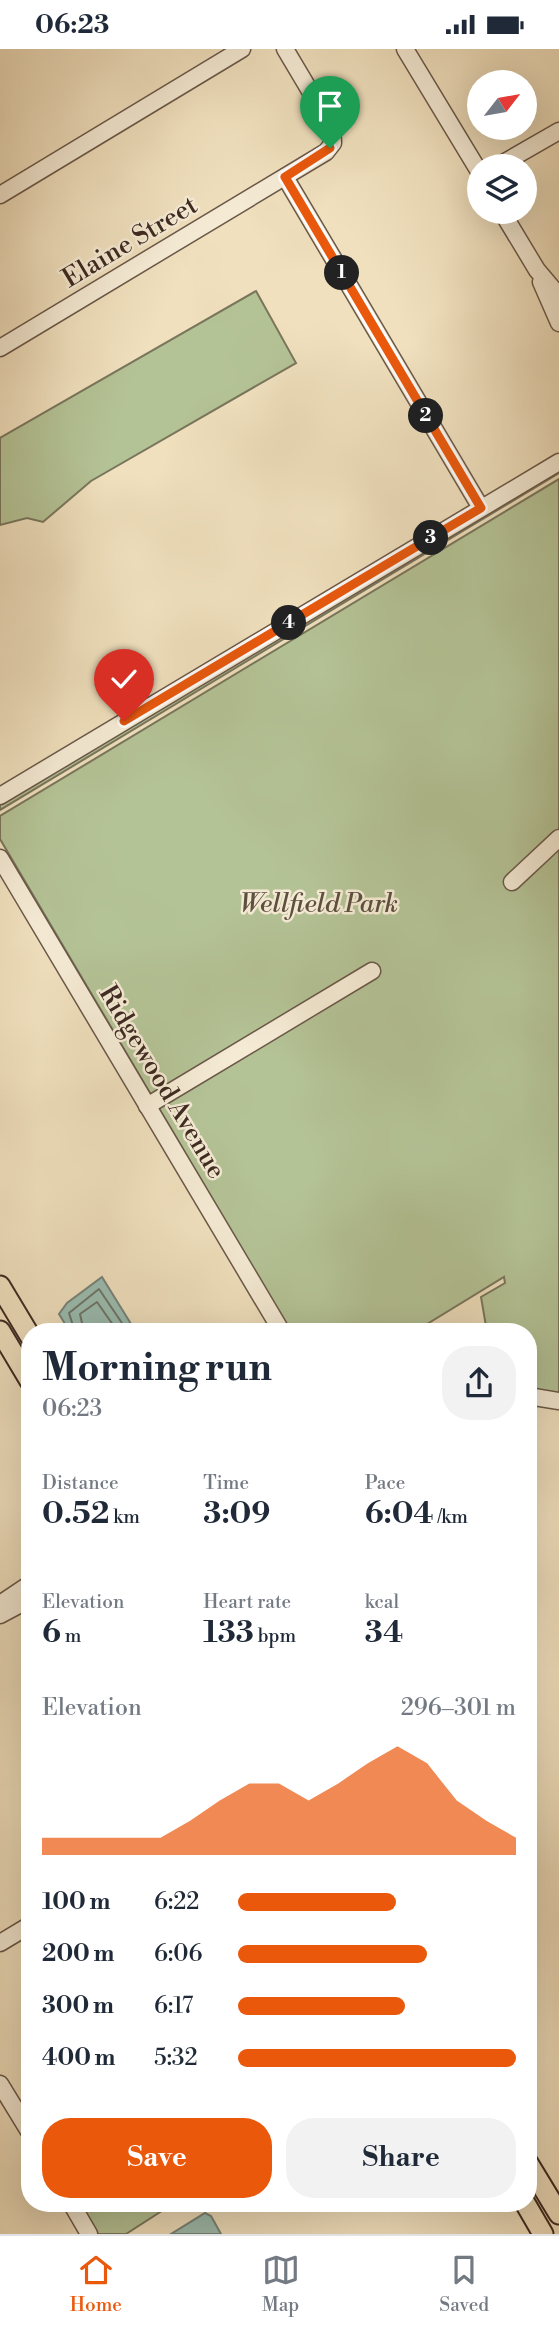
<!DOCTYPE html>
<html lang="en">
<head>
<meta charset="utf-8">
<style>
  :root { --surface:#fff; --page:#f2f2f3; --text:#1f2937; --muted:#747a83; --line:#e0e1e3; --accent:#ea580c }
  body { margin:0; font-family:"Libre Bodoni",serif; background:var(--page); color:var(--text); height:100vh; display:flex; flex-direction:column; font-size:26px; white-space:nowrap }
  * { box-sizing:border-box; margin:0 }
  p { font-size:23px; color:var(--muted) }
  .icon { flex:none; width:38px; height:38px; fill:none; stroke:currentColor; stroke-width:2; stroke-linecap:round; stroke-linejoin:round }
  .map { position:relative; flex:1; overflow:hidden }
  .sheet { position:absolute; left:21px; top:1274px; width:516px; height:889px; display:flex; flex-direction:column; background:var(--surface); border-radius:28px; box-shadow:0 7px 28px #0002 }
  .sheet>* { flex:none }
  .needle { width:46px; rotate:59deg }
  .buttons { position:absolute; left:467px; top:21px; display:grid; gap:14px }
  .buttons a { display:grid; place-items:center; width:70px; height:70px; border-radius:50%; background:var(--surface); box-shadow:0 7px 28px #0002; font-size:35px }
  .pin { position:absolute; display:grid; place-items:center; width:60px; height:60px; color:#fff; margin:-72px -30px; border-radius:50% 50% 50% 0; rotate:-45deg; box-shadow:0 0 7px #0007 }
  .pin .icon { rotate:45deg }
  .km { position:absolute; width:35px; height:35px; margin:-18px; border-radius:50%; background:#222; color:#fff; font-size:19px; line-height:35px; text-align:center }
  .round { display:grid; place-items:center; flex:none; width:74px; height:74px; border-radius:28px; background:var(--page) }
  .summary { display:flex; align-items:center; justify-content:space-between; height:119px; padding:0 21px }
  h1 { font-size:38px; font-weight:800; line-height:52px }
  .stats { display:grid; grid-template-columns:repeat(3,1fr); gap:10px; height:119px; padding:7px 21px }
  .stats div { display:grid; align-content:center }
  .stats b { font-size:30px; font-weight:800 }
  .stats small { font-size:19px; font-weight:400 }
  .stats p { font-size:19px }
  .chart { height:196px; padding:14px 21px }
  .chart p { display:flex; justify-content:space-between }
  .chart svg { width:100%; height:126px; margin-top:7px; fill:var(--accent); opacity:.7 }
  .primary-button { display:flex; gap:14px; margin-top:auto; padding:14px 21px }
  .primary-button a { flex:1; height:80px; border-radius:28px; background:var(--accent); color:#fff; font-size:28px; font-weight:800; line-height:80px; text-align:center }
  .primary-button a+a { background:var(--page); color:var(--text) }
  ul { padding:0 21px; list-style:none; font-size:23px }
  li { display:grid; grid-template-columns:112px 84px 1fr; align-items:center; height:52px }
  li i { height:18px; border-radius:9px; background:var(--accent) }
  .status { display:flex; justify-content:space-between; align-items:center; height:49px; padding:0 35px; background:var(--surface); direction:ltr }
  .status svg { height:19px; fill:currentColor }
  .tabs { display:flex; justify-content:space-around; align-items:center; height:98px; border-top:2px solid var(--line); background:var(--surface); font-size:19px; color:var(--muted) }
  .tabs a { display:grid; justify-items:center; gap:4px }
  .tabs .on { color:var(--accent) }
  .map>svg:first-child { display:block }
  .green { fill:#b4c396; stroke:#79765c; stroke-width:2 }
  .water { fill:#9abdb2; stroke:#758278; stroke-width:2 }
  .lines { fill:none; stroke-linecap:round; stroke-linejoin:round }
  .shore { stroke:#6c746a; stroke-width:2 }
  .minor-casing { stroke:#6a5849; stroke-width:19 }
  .major-casing { stroke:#3e2a22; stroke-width:23 }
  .minor { stroke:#f5ebd5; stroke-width:16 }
  .major { stroke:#f0e0be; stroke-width:19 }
  .route-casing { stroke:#fff; stroke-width:14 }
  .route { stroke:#ea580c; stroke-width:9 }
  .labels { text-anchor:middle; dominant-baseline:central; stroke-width:5; stroke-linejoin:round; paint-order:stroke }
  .street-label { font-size:26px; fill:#3e2a22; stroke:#f5ebd5 }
  .park-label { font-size:26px; font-style:italic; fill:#5c503f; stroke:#f5ebd5 }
</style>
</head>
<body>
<div class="status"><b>06:23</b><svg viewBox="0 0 49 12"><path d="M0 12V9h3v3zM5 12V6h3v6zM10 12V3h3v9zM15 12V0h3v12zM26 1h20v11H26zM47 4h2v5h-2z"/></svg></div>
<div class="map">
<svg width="559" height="2185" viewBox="0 0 559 2185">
  <rect width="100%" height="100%" fill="#f0e0be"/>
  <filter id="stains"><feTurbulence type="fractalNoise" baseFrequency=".00286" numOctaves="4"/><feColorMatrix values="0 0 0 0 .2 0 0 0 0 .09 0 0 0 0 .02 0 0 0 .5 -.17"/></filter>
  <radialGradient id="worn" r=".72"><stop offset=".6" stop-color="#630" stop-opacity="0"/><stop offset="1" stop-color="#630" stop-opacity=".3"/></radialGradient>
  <g class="green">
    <polygon points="256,242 296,314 91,432 43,473 27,469 0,476 0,389"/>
    <polygon points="559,423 559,424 0,761 0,754 421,502"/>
    <polygon points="559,430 559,1346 529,1341 528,1283 487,1283 481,1248 505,1234 504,1228 414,1283 291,1283 0,790 0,767"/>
    <polygon points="66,2154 174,2154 126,2185 85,2185"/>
  </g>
  <g class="water">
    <polygon points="102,1228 136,1283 70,1283 59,1265 67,1254"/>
    <polygon points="205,2164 211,2167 221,2185 171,2185"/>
  </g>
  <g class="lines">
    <g class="shore">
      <polyline points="75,1283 69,1264 99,1240 128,1283"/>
      <polyline points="84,1283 80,1265 97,1253 118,1283"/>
    </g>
    <g class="minor-casing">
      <g id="minor">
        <polyline points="405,0 480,124"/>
        <polyline points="498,117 559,82"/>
        <polyline points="285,128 481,459"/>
        <polyline points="0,146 242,0"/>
        <polyline points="502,163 537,221 559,247"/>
        <polyline points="541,233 559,274"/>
        <polyline points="0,299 326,103 333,94 332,79 285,0"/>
        <polyline points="0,747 559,413"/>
        <polyline points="0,809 282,1283"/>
        <polyline points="512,833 559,789"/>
        <polyline points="147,1057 372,922"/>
        <polyline points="528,1347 559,1352"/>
        <polyline points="0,1555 30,1535"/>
        <polyline points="0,1566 30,1550"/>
        <polyline points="0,1894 30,1876"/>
        <polyline points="0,2035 30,2084"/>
        <polyline points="71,2154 89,2185"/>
      </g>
    </g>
    <g class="major-casing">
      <g id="major">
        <polyline points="0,1237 30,1287"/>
        <polyline points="0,1282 30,1332"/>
        <polyline points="528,2114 559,2165"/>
        <polyline points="525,2154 543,2185"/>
      </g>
    </g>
    <use href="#minor" class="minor"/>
    <use href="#major" class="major"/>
  </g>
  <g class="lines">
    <g class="route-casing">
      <polyline id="route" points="124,672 481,459 285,128 330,99"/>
    </g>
    <use href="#route" class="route"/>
  </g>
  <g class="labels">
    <g class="street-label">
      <text transform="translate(130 193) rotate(-31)">Elaine Street</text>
      <text transform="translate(162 1033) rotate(59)">Ridgewood Avenue</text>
    </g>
    <g class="park-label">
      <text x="319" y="855">Wellfield Park</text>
    </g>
  </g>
  <rect width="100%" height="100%" filter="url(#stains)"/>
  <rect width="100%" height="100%" fill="url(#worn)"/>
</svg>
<div class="buttons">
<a><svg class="needle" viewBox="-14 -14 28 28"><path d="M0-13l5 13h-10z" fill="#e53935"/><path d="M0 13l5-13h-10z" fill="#747a83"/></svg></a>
<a><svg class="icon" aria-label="layers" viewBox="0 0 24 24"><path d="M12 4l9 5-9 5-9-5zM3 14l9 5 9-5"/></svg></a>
</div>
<div class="pin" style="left:330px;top:99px;background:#1e9e55"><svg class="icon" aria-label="arrive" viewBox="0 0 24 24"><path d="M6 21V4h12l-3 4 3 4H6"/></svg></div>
<div class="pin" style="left:124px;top:672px;background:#d93025"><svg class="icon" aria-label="check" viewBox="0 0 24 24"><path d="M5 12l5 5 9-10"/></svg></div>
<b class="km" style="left:342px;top:224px">1</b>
<b class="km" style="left:426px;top:367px">2</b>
<b class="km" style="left:431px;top:489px">3</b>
<b class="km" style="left:289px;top:574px">4</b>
<section class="sheet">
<div class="summary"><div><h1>Morning run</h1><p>06:23</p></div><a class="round"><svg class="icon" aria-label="share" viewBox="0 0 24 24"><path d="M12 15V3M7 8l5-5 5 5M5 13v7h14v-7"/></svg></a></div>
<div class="stats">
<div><p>Distance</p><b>0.52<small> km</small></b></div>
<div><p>Time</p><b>3:09</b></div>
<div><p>Pace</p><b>6:04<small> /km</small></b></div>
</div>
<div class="stats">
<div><p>Elevation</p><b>6<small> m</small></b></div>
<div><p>Heart rate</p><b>133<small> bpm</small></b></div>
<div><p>kcal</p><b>34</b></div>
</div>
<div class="chart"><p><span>Elevation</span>296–301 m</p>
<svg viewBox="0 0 160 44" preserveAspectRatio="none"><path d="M0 44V38L10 38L20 38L30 38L40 38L50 32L60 25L70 19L80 19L90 25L100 19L110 12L120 6L130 12L140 25L150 32L160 38V44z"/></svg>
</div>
<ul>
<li><b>100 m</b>6:22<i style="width:57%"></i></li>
<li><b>200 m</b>6:06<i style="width:68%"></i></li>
<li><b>300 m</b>6:17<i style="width:60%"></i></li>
<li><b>400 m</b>5:32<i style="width:100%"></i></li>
</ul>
<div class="primary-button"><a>Save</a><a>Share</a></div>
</section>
</div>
<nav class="tabs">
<a class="on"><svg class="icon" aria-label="home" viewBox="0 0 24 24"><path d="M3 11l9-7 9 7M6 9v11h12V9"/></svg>Home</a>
<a><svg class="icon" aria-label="map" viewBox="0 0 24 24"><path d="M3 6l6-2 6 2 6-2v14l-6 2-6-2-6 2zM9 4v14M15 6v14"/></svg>Map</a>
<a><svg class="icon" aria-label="saved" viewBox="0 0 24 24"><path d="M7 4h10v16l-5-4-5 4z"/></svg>Saved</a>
</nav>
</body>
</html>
